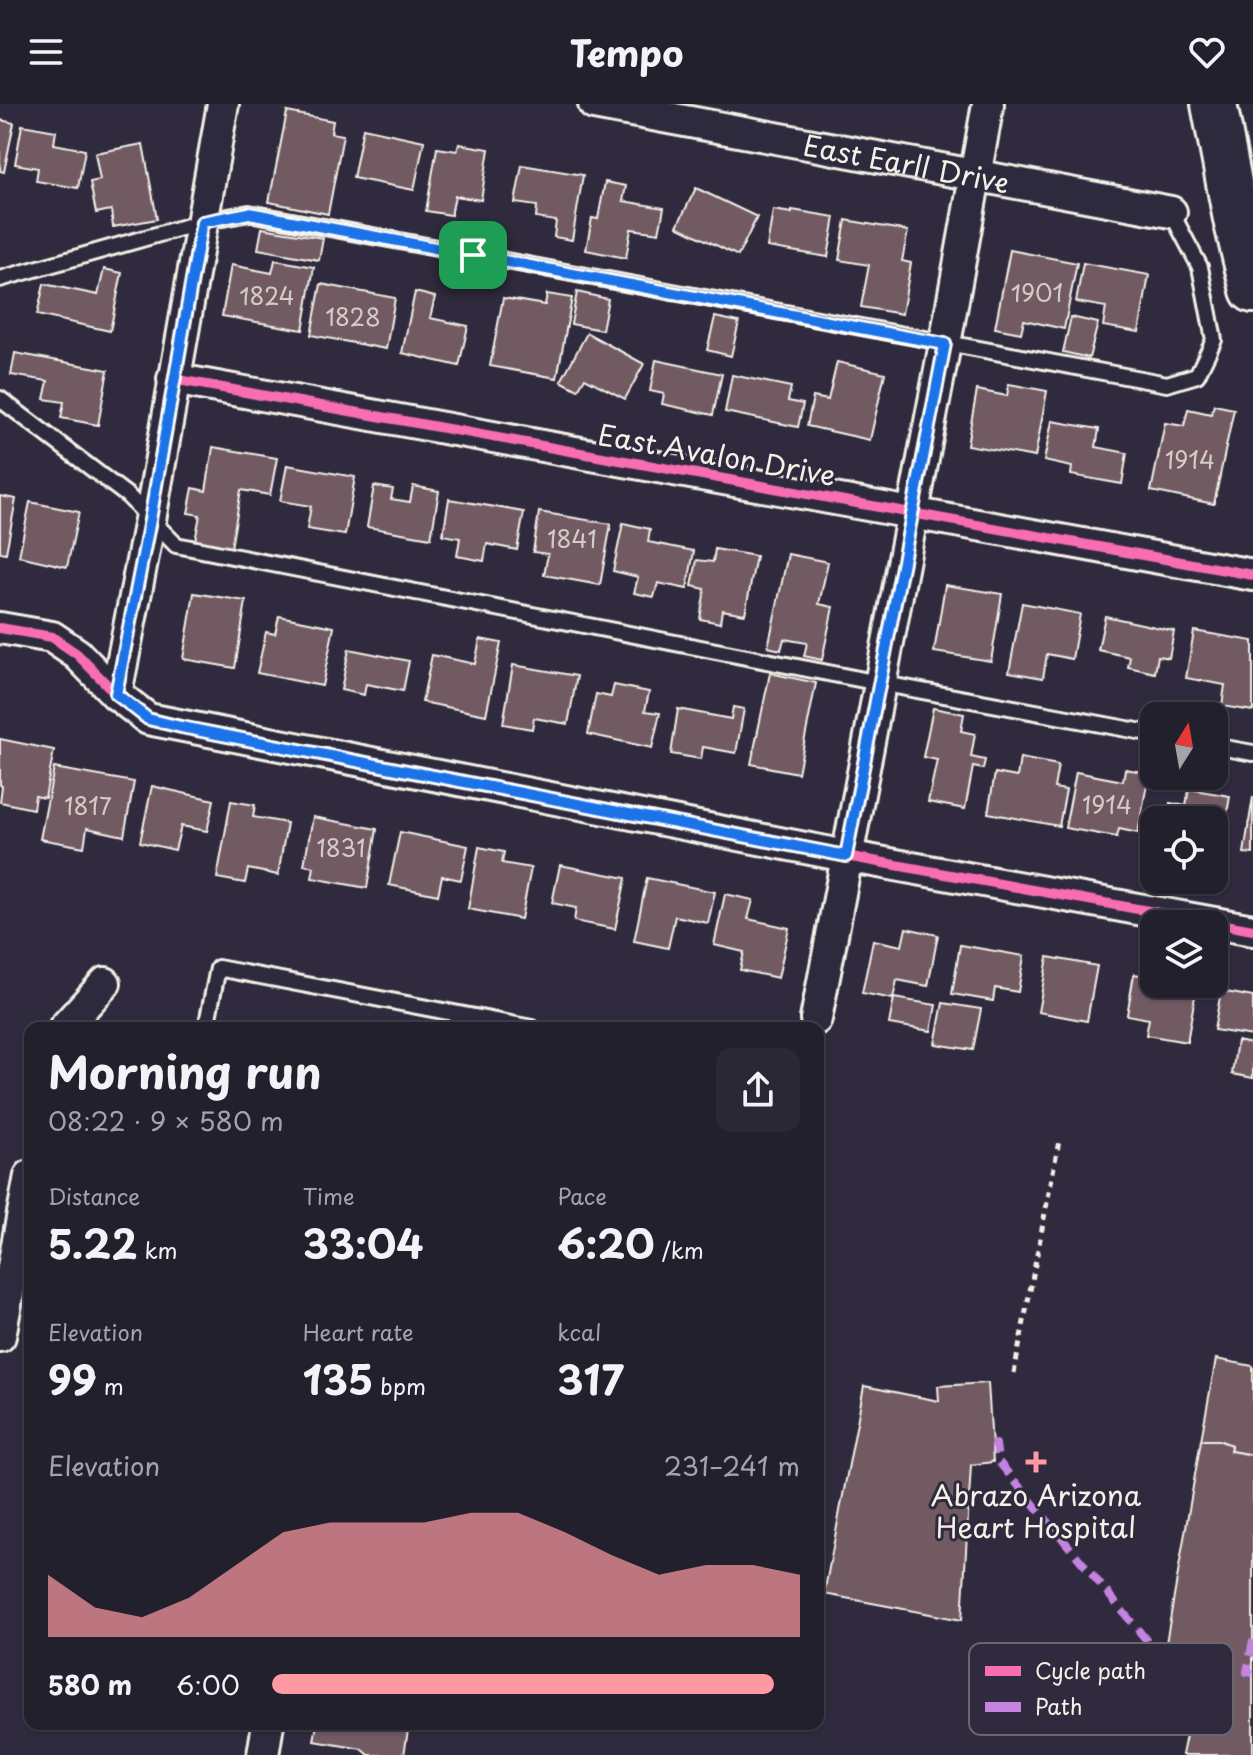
<!DOCTYPE html>
<html lang="en">
<head>
<meta charset="utf-8">
<style>
  :root { --surface:#23202e; --page:#2b2836; --text:#f1f3f6; --muted:#a3a3aa; --line:#403e4a; --accent:#ff9aa2 }
  body { margin:0; font-family:"Playpen Sans",sans-serif; background:var(--page); color:var(--text); height:100vh; display:flex; flex-direction:column; font-size:30px; white-space:nowrap }
  * { box-sizing:border-box; margin:0 }
  p { font-size:26px; color:var(--muted) }
  .icon { flex:none; width:44px; height:44px; fill:none; stroke:currentColor; stroke-width:2; stroke-linecap:round; stroke-linejoin:round }
  .map { position:relative; flex:1; overflow:hidden }
  .panel { position:absolute; left:24px; top:918px; width:800px; height:708px; display:flex; flex-direction:column; background:var(--surface); border-radius:16px; box-shadow:0 2px 6px #0004,0 0 0 2px var(--line) }
  .panel>* { flex:none }
  .needle { width:52px; rotate:11deg }
  .controls { position:absolute; left:1140px; top:598px; display:grid; gap:16px }
  .controls a { display:grid; place-items:center; width:88px; height:88px; border-radius:16px; background:var(--surface); box-shadow:0 2px 6px #0004,0 0 0 2px var(--line); font-size:40px }
  .pin { position:absolute; display:grid; place-items:center; width:68px; height:68px; color:#fff; margin:-34px; border-radius:16px; box-shadow:0 4px 12px #0006 }
  .round { display:grid; place-items:center; flex:none; width:84px; height:84px; border-radius:16px; background:var(--page) }
  .overview { display:flex; align-items:center; justify-content:space-between; height:136px; padding:0 24px }
  h1 { font-size:44px; font-weight:700; line-height:60px }
  .figures { display:grid; grid-template-columns:repeat(3,1fr); gap:12px; height:136px; padding:8px 24px }
  .figures div { display:grid; align-content:center }
  .figures b { font-size:40px; font-weight:700 }
  .figures small { font-size:22px; font-weight:400 }
  .figures p { font-size:22px }
  .chart { height:224px; padding:16px 24px }
  .chart p { display:flex; justify-content:space-between }
  .chart svg { width:100%; height:144px; margin-top:8px; fill:var(--accent); opacity:.7 }
  ul { padding:0 24px; list-style:none; font-size:26px }
  li { display:grid; grid-template-columns:128px 96px 1fr; align-items:center; height:60px }
  li i { height:20px; border-radius:10px; background:var(--accent) }
  header { display:flex; justify-content:space-between; align-items:center; height:104px; padding:0 24px; background:var(--surface); font-size:36px; font-weight:700 }
  .map>svg:first-child { display:block }
  .building { fill:#725a63; stroke:#f4f1e8; stroke-width:2 }
  .lines { fill:none; stroke-linecap:round; stroke-linejoin:round }
  .lane-casing { stroke:#f4f1e8; stroke-width:20 }
  .street-casing { stroke:#f4f1e8; stroke-width:36 }
  .highway-casing { stroke:#f4f1e8; stroke-width:50 }
  .path { stroke:#f4f1e8; stroke-width:5; stroke-dasharray:6 6; stroke-linecap:butt }
  .lane { stroke:#2f2a3d; stroke-width:14 }
  .street { stroke:#2f2a3d; stroke-width:30 }
  .highway { stroke:#2f2a3d; stroke-width:44 }
  .quiet { stroke:#c483df; stroke-width:8; stroke-dasharray:16 8; stroke-linecap:butt }
  .cycleway-casing { stroke:#2f2a3d; stroke-width:15 }
  .cycleway { stroke:#f96db3; stroke-width:10 }
  .route-casing { stroke:#fff; stroke-width:16 }
  .route { stroke:#1a73e8; stroke-width:10 }
  .poi-dot { fill:#ff9aa2; stroke:#2f2a3d; stroke-width:3 }
  .labels { text-anchor:middle; dominant-baseline:central; stroke-width:6; stroke-linejoin:round; paint-order:stroke }
  .number-label { font-size:24px; fill:#d4cbc7 }
  .street-label { font-size:28px; fill:#f4f1e8; stroke:#2f2a3d }
  .poi-label { font-size:28px; fill:#f4f1e8; stroke:#2f2a3d }
  .key { fill:#2f2a3d; stroke:#6a6670; stroke-width:2 }
  .key-label { font-size:22px; fill:#f4f1e8 }
</style>
</head>
<body>
<header><svg class="icon" aria-label="menu" viewBox="0 0 24 24"><path d="M4 6h16M4 12h16M4 18h16"/></svg>Tempo<svg class="icon" aria-label="heart" viewBox="0 0 24 24"><path d="M12 20l-8-8c-3-5 5-10 8-4 3-6 11-1 8 4z"/></svg></header>
<div class="map">
<svg width="1253" height="1651" viewBox="0 0 1253 1651">
  <rect width="100%" height="100%" fill="#2f2a3d"/>
  <filter id="ink" filterUnits="userSpaceOnUse"><feTurbulence type="fractalNoise" baseFrequency=".0125" numOctaves="2"/><feDisplacementMap in="SourceGraphic" scale="16" xChannelSelector="R" yChannelSelector="G"/><feConvolveMatrix kernelMatrix="1 2 1 2 8 2 1 2 1" color-interpolation-filters="sRGB"/></filter>
  <g filter="url(#ink)">
    <g class="building">
      <polygon points="287,8 333,17 331,29 343,31 328,110 269,98"/>
      <polygon points="0,16 14,19 4,68 0,67"/>
      <polygon points="22,21 56,27 54,40 85,46 78,84 36,77 38,64 15,60"/>
      <polygon points="363,24 424,37 414,86 353,74"/>
      <polygon points="143,40 157,115 113,123 111,106 96,109 90,78 100,76 95,49"/>
      <polygon points="459,40 489,45 481,96 455,92 451,111 426,107 437,44 457,47"/>
      <polygon points="522,61 583,71 572,136 554,133 556,117 536,114 537,102 515,99"/>
      <polygon points="605,78 626,82 623,97 664,104 659,129 631,125 626,154 586,146 592,114 598,115"/>
      <polygon points="696,84 757,113 738,152 677,122"/>
      <polygon points="773,106 792,109 792,106 835,113 828,153 767,143"/>
      <polygon points="846,116 908,127 902,157 911,159 902,210 861,203 869,161 839,156"/>
      <polygon points="262,124 323,134 319,156 258,145"/>
      <polygon points="1010,146 1077,159 1064,225 1024,216 1021,229 995,224"/>
      <polygon points="275,156 314,163 303,226 222,212 231,161 272,169"/>
      <polygon points="1083,159 1149,171 1139,228 1103,222 1106,203 1076,198"/>
      <polygon points="104,165 122,169 110,227 37,211 44,180 98,191"/>
      <polygon points="321,180 395,194 386,245 311,231"/>
      <polygon points="415,188 435,193 430,214 468,222 459,262 402,249"/>
      <polygon points="577,188 608,195 602,226 571,220"/>
      <polygon points="547,190 572,194 557,274 490,262 503,194 545,201"/>
      <polygon points="715,213 739,218 731,252 707,246"/>
      <polygon points="1071,213 1098,219 1089,254 1063,248"/>
      <polygon points="587,229 644,260 625,295 585,274 578,286 561,277"/>
      <polygon points="15,249 108,266 98,321 61,314 64,298 44,295 48,277 11,271"/>
      <polygon points="656,256 722,270 713,311 662,300 664,290 650,287"/>
      <polygon points="837,258 885,269 870,336 807,322 813,293 828,296"/>
      <polygon points="732,271 791,283 788,297 803,300 798,323 725,308"/>
      <polygon points="1009,280 1047,287 1035,353 967,341 977,286 1007,292"/>
      <polygon points="1214,301 1234,305 1214,400 1151,387 1165,319 1184,322 1188,305 1211,310"/>
      <polygon points="1052,317 1099,325 1096,343 1127,349 1122,380 1071,371 1072,363 1044,357"/>
      <polygon points="213,343 277,354 270,391 241,386 231,444 195,437 200,411 188,409 193,384 206,387"/>
      <polygon points="287,361 355,373 345,431 307,425 311,402 280,397"/>
      <polygon points="374,382 393,385 391,395 410,398 413,382 439,387 431,434 367,423"/>
      <polygon points="0,392 16,395 6,449 0,448"/>
      <polygon points="449,395 524,408 517,446 487,440 484,457 457,452 460,434 443,431"/>
      <polygon points="30,398 79,408 67,463 19,452"/>
      <polygon points="539,408 611,420 600,481 544,471 548,450 533,448"/>
      <polygon points="623,419 650,425 648,438 694,447 687,485 658,479 654,493 634,489 638,473 613,467"/>
      <polygon points="715,445 756,452 745,510 722,506 720,519 700,515 705,485 692,482 697,456 713,458"/>
      <polygon points="788,450 828,458 819,500 833,503 822,556 804,552 807,539 784,535 781,546 768,543"/>
      <polygon points="945,481 1002,490 991,557 934,548"/>
      <polygon points="194,489 246,497 235,564 183,555"/>
      <polygon points="1022,499 1080,510 1072,555 1047,550 1043,574 1009,568"/>
      <polygon points="279,512 334,523 322,582 257,569 266,528 275,530"/>
      <polygon points="1105,512 1174,527 1169,554 1158,552 1155,569 1128,563 1130,553 1098,546"/>
      <polygon points="1194,527 1253,537 1253,607 1222,602 1225,581 1186,574"/>
      <polygon points="480,535 501,539 486,611 422,598 432,551 475,560"/>
      <polygon points="349,545 409,557 403,587 366,580 364,591 341,586"/>
      <polygon points="513,561 577,572 568,620 534,614 532,625 503,620"/>
      <polygon points="770,569 816,579 798,669 751,660"/>
      <polygon points="614,581 649,588 645,607 660,609 652,644 588,630 596,590 611,593"/>
      <polygon points="733,603 744,605 736,649 703,643 701,655 671,650 678,605 731,615"/>
      <polygon points="933,604 964,610 961,627 975,630 971,653 985,656 983,665 973,663 965,705 928,698 937,656 923,653"/>
      <polygon points="0,635 54,646 45,694 35,692 33,705 0,698 2,682 0,681"/>
      <polygon points="1020,654 1058,661 1054,684 1066,686 1059,722 988,709 995,669 1017,673"/>
      <polygon points="54,664 134,678 124,732 87,724 84,743 40,735"/>
      <polygon points="1125,665 1149,669 1138,729 1119,725 1117,733 1065,724 1076,668 1123,677"/>
      <polygon points="152,682 214,696 207,727 181,722 175,746 140,738"/>
      <polygon points="1189,685 1230,692 1220,753 1214,752 1214,716 1167,716 1170,699 1186,702"/>
      <polygon points="1253,693 1253,750 1244,749"/>
      <polygon points="231,697 255,701 253,713 287,719 278,771 248,765 245,779 217,774"/>
      <polygon points="313,713 377,725 367,784 312,774 314,763 304,761"/>
      <polygon points="400,728 468,742 461,776 442,772 438,791 389,781"/>
      <polygon points="479,743 504,748 502,759 531,764 521,815 468,805"/>
      <polygon points="560,761 626,774 615,825 574,817 576,804 552,799"/>
      <polygon points="647,774 715,788 708,819 675,812 668,844 634,837"/>
      <polygon points="725,790 753,796 748,815 789,824 778,874 740,866 744,848 714,841"/>
      <polygon points="906,824 938,831 928,882 897,876 893,895 862,889 873,836 902,842"/>
      <polygon points="960,841 1024,852 1018,888 995,884 993,897 952,890"/>
      <polygon points="1048,853 1097,862 1087,917 1038,908"/>
      <polygon points="1134,870 1154,873 1154,880 1197,881 1187,938 1146,931 1149,915 1127,911"/>
      <polygon points="1221,887 1253,893 1253,932 1214,926"/>
      <polygon points="894,894 936,901 931,927 889,920"/>
      <polygon points="943,899 981,905 973,946 935,940"/>
      <polygon points="1237,937 1253,940 1253,974 1232,970"/>
      <polygon points="1216,1255 1253,1262 1253,1351 1230,1347 1231,1341 1218,1336 1201,1336"/>
      <polygon points="988,1279 993,1358 971,1361 962,1516 824,1490 864,1282 939,1297 938,1282"/>
      <polygon points="1201,1336 1218,1336 1231,1341 1230,1347 1253,1351 1253,1651 1182,1651 1197,1577 1161,1568"/>
      <polygon points="317,1620 409,1620 404,1651 369,1651 362,1645 314,1637"/>
    </g>
    <g class="lines">
      <g class="lane-casing">
        <g id="lane">
          <polyline points="0,175 202,118 249,109 1167,280 1197,271 1214,236 1200,163 1171,108"/>
          <polyline points="0,295 128,392 176,441 879,579 1154,630"/>
          <polyline points="1214,642 1253,649"/>
          <polyline points="206,924 218,864 532,924"/>
        </g>
      </g>
      <g class="street-casing">
        <g id="street">
          <path id="s1" d="M594,0L1171,108"/>
          <polyline points="173,275 1253,471"/>
          <polyline points="0,524 52,533 77,550 116,590 148,615 846,752 1253,826"/>
          <polyline points="116,590 150,416 223,0"/>
          <polyline points="816,915 945,240 988,0"/>
          <polyline points="64,924 105,879"/>
          <polyline points="0,1232 30,1072"/>
          <polyline points="263,1651 268,1620"/>
        </g>
      </g>
      <g class="highway-casing">
        <polyline id="highway" points="1214,0 1236,115 1253,186"/>
      </g>
      <g class="path">
        <polyline points="1014,1269 1059,1037"/>
        <polyline points="986,1565 1024,1573"/>
        <polyline points="1063,1580 1099,1587"/>
      </g>
      <use href="#lane" class="lane"/>
      <use href="#street" class="street"/>
      <use href="#highway" class="highway"/>
      <g class="quiet">
        <polyline points="991,1341 996,1340 998,1357 1163,1556"/>
        <polyline points="1253,1536 1247,1568 1253,1569"/>
      </g>
      <g class="cycleway-casing">
        <g id="cycleway">
          <polyline points="173,275 1253,471"/>
          <polyline points="0,524 52,533 77,550 116,590 148,615 846,752 1253,826"/>
        </g>
      </g>
      <use href="#cycleway" class="cycleway"/>
    </g>
  </g>
  <g class="lines" filter="url(#ink)">
    <g class="route-casing">
      <polygon id="route" points="249,109 945,240 846,752 181,623 148,615 116,590 150,416 202,118"/>
    </g>
    <use href="#route" class="route"/>
  </g>
  <path class="poi-dot" d="M1032 1346h8v8h8v8h-8v8h-8v-8h-8v-8h8z"/>
  <g class="labels">
    <g class="number-label">
      <text x="1037" y="188">1901</text>
      <text x="267" y="191">1824</text>
      <text x="353" y="212">1828</text>
      <text x="1190" y="355">1914</text>
      <text x="572" y="434">1841</text>
      <text x="1107" y="700">1914</text>
      <text x="88" y="701">1817</text>
      <text x="341" y="743">1831</text>
    </g>
    <g class="street-label">
      <text stroke="none"><textPath href="#s1" startOffset="318">East Earll Drive</textPath></text>
      <text transform="translate(717 350) rotate(10)">East Avalon Drive</text>
    </g>
    <g class="poi-label">
      <text x="1036" y="1390">Abrazo Arizona<tspan x="1036" dy="32">Heart Hospital</tspan></text>
    </g>
  </g>
  <rect x="969" y="1539" width="264" height="92" rx="12" class="key"/>
  <rect x="985" y="1562" width="36" height="10" fill="#f96db3"/>
  <rect x="985" y="1598" width="36" height="10" fill="#c483df"/>
  <g class="key-label">
    <text x="1035" y="1575">Cycle path</text>
    <text x="1035" y="1611">Path</text>
  </g>
</svg>
<div class="controls">
<a><svg class="needle" viewBox="-14 -14 28 28"><path d="M0-13l5 13h-10z" fill="#e53935"/><path d="M0 13l5-13h-10z" fill="#a3a3aa"/></svg></a>
<a><svg class="icon" aria-label="locate" viewBox="0 0 24 24"><circle cx="12" cy="12" r="6"/><path d="M12 2v4M12 18v4M2 12h4M18 12h4"/></svg></a>
<a><svg class="icon" aria-label="layers" viewBox="0 0 24 24"><path d="M12 4l9 5-9 5-9-5zM3 14l9 5 9-5"/></svg></a>
</div>
<div class="pin" style="left:473px;top:151px;background:#1e9e55"><svg class="icon" aria-label="arrive" viewBox="0 0 24 24"><path d="M6 21V4h12l-3 4 3 4H6"/></svg></div>
<section class="panel">
<div class="overview"><div><h1>Morning run</h1><p>08:22 · 9 × 580 m</p></div><a class="round"><svg class="icon" aria-label="share" viewBox="0 0 24 24"><path d="M12 15V3M7 8l5-5 5 5M5 13v7h14v-7"/></svg></a></div>
<div class="figures">
<div><p>Distance</p><b>5.22<small> km</small></b></div>
<div><p>Time</p><b>33:04</b></div>
<div><p>Pace</p><b>6:20<small> /km</small></b></div>
</div>
<div class="figures">
<div><p>Elevation</p><b>99<small> m</small></b></div>
<div><p>Heart rate</p><b>135<small> bpm</small></b></div>
<div><p>kcal</p><b>317</b></div>
</div>
<div class="chart"><p><span>Elevation</span>231–241 m</p>
<svg viewBox="0 0 160 44" preserveAspectRatio="none"><path d="M0 44V25L10 35L20 38L30 32L40 22L50 12L60 9L70 9L80 9L90 6L100 6L110 12L120 19L130 25L140 22L150 22L160 25V44z"/></svg>
</div>
<ul>
<li><b>580 m</b>6:00<i style="width:95%"></i></li>
</ul>
</section>
</div>
</body>
</html>
